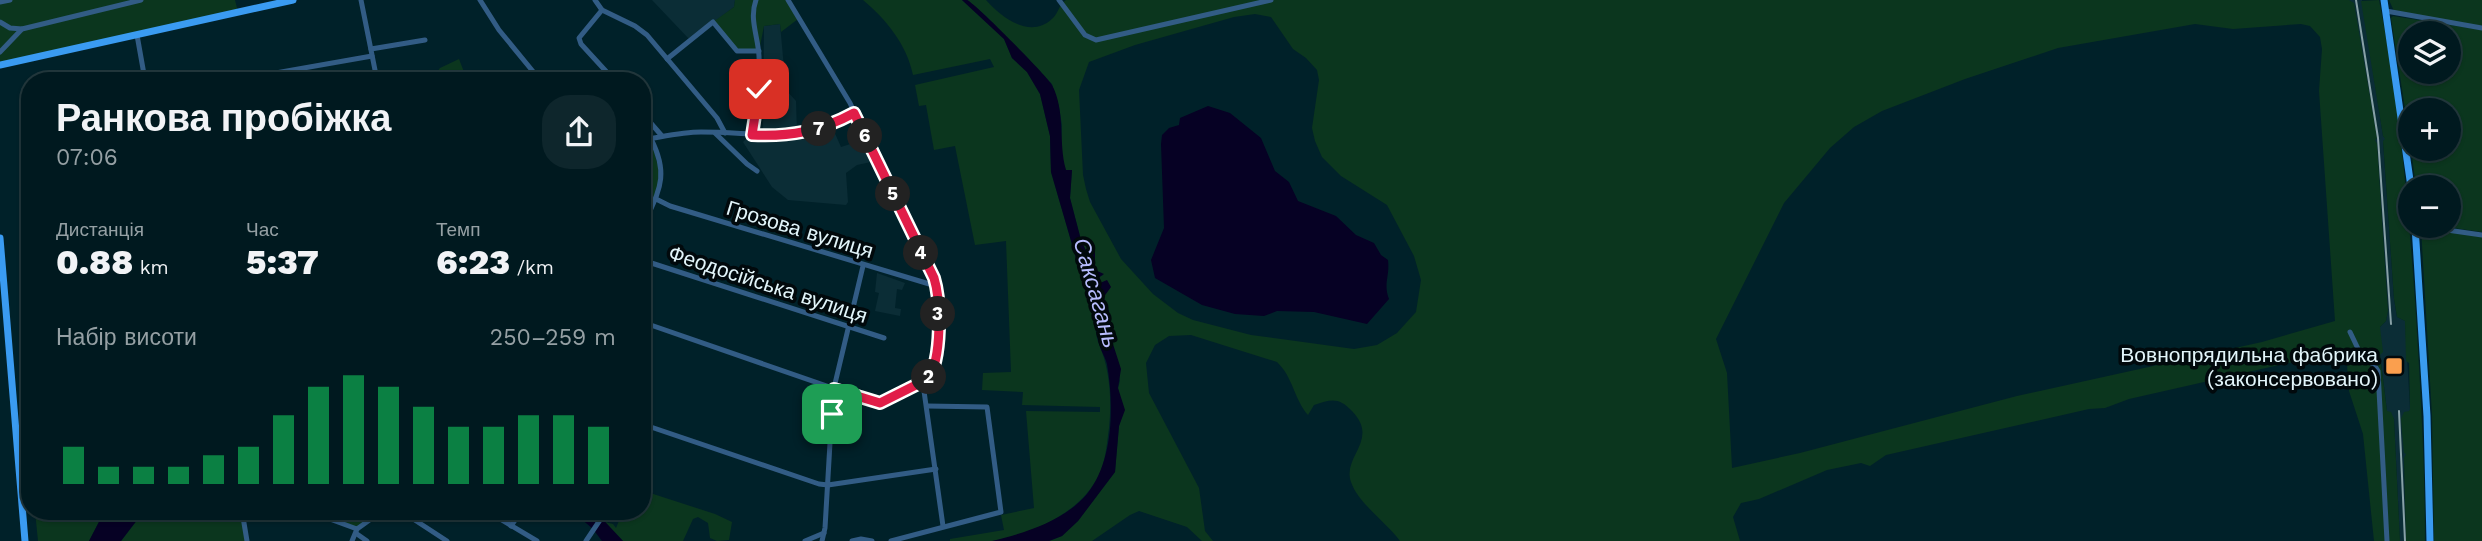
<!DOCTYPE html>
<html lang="uk">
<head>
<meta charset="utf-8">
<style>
  :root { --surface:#00191f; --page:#0e262c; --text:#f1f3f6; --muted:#95a0a4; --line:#22383d; --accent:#0b8043 }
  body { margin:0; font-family:"Work Sans",sans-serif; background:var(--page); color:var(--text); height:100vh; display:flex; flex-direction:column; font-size:26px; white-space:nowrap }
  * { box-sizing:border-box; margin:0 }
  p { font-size:23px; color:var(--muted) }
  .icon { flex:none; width:38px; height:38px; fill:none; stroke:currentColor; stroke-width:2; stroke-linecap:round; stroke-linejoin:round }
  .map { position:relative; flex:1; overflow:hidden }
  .details { position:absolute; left:21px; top:72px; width:630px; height:448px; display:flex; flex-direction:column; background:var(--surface); border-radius:28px; box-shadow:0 2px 5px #0004,0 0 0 2px var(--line) }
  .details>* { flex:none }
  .controls { position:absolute; left:2398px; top:21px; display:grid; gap:14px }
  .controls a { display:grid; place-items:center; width:63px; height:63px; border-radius:50%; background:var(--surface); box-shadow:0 2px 5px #0004,0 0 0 2px var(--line); font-size:35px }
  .pin { position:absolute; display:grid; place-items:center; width:60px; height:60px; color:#fff; margin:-30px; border-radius:14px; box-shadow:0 4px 10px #0006 }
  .km { position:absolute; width:35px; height:35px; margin:-18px; border-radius:50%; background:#222; color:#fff; font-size:19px; line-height:35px; text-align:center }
  .round { display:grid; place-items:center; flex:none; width:74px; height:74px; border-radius:28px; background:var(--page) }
  .headline { display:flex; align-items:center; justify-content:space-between; height:119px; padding:0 35px }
  h1 { font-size:38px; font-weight:800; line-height:52px }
  .figures { display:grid; grid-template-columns:repeat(3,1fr); gap:10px; height:119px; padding:7px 35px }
  .figures div { display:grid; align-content:center }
  .figures b { font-size:35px; font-weight:800 }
  .figures small { font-size:19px; font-weight:400 }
  .figures p { font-size:19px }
  .chart { height:196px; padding:14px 35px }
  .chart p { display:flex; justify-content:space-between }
  .chart svg { width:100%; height:126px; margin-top:7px; stroke:var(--accent); stroke-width:6 }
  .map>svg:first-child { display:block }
  .built { fill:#0b2d36 }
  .green { fill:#0b361e; fill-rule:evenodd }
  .water { fill:#060124 }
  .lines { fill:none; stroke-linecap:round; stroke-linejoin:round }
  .minor { stroke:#325c85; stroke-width:5 }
  .major { stroke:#3a9bf1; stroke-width:7 }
  .tram { stroke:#88a1a7; stroke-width:2 }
  .route-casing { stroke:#fff; stroke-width:14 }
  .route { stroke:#e11d48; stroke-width:9 }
  .poi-dot { fill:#fa9f4e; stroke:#01090c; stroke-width:2.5 }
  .labels { text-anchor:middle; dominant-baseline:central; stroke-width:7; stroke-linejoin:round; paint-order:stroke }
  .street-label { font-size:21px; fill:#e2f5fa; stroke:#01090c }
  .poi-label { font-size:21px; fill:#e2f5fa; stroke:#01090c; text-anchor:end }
  .water-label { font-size:23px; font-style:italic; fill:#b6bbfc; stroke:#01090c }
</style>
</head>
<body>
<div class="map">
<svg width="2482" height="541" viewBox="0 0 2482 541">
  <rect width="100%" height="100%" fill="#002129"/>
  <g class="built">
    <polygon points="652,0 735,0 734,7 690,40"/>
    <polygon points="2349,0 2362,0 2383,136 2386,139 2383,141 2394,299 2397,317 2405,321 2410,409 2406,457 2404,459 2406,541 2400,541 2394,419 2387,411 2380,354 2380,327 2386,321 2388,311 2377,144 2375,142"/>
    <polygon points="780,24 786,90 796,101 797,132 763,132 764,26"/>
    <polygon points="833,129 841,147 866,139 875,157 871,162 857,165 846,173 848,202 846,205 788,200 772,187 743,142 746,139 805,137"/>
    <polygon points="877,273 905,283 902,290 897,289 895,308 901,309 900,316 875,311 879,293 875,292"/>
  </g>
  <g class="green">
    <polygon points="10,0 235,0 238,12 0,65 0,2"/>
    <polygon points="735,0 788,0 798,19 781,32 780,24 764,26 759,51 737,51 713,22 734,7"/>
    <path d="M863,0H962L1004,39L1012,58L1027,72L1040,94L1050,136L1051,172L1085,289C1099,303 1092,327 1099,344C1110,370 1112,400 1109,428C1107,442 1106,457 1101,470C1085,511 1034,534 993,541C980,541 964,541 950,541V539L1004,530L1001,515L1034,508L1026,411L1100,412V407L1022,405L1023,392L982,390L983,373L1011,372L1006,241L975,245L955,146L934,150L926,105L919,106L915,85L994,67L990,59L913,75C907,45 886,19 863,0Z"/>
    <path d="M967,0H986C1002,18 1031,40 1053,18C1059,12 1059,4 1066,0H2349L2354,3L2377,138L2375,140L2377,144L2388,311L2386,321L2380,327L2383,352L2380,355L2387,411L2391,412L2394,419L2400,541H2374L2363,434L2349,391L2346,350L2129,399L2105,408L2089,409L1886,455L1870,466L1861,463L1827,470L1759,499L1741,503L1733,517L1740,541H1400C1387,523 1358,503 1351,482C1342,456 1380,440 1352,411C1339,397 1331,399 1314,405L1308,415C1294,399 1293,377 1277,362L1191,335L1169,336L1155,345L1146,363L1149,393L1199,488L1205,531L1213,541H1202L1187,527L1139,511L1130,515L1092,541H1049L1062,536L1078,521L1115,472L1119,426L1124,410L1119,396L1118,388L1120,381L1112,341L1107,333L1109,311L1097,278L1103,275L1095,270L1094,252L1087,253L1081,240L1070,198L1072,170L1066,171L1061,154L1062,125L1059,107L1052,84L986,16ZM1255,14L1271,17L1293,49L1306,58L1317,70L1319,80L1312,128L1315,141L1322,157L1341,176L1387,205L1414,256L1421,280L1416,312L1397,333L1377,345L1354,349L1251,335L1193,320L1178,313L1153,294L1121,259L1090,202L1086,189L1083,175L1079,90L1089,62L1135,45L1234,17ZM2195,24L2233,29L2301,24L2310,26L2320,37L2322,49L2319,91L2335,321L2262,342L2017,396L1800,453L1732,468L1727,373L1716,339L1784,203L1830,148L1854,127L1882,111L1965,79L2058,48Z"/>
    <path d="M2379,0C2399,99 2408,201 2415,301C2420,381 2425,461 2425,541H2406L2404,458L2406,454L2404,453L2401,419L2404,412L2409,411L2410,409L2409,363L2406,361L2405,321L2397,317L2394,299L2383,141L2385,139L2383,136L2361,1Z"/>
    <polygon points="2389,0 2482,0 2482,26 2394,11"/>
    <path d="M2393,16L2482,30V232L2440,226H2448V187H2416L2411,149H2448V110H2410V141L2391,18ZM2410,33H2448V72H2410Z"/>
    <polygon points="459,59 464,72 478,77 480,80 431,80 440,68"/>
    <polygon points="651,139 661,178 651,208 642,207 642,140"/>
    <polygon points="2421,228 2482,237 2482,541 2434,541 2432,415"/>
    <polygon points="644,491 715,514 732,522 729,540 717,541 710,538 708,523 698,517 693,519 683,541 623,541 605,522 613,524 616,528 623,511 642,511"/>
    <polygon points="35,511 115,511 106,518 101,518 89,541 38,541"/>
    <polygon points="144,511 242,511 247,541 121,541"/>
    <polygon points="308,511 358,513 382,511 357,529"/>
  </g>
  <g class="water">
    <path d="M962,0C964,0 966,0 967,0C975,3 1048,77 1052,85C1066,112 1058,142 1066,170H1072L1070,198L1081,240L1087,253L1095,252V270L1104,274L1098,278L1100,283L1107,280L1111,287L1103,298L1109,311L1107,333L1112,341L1121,369L1118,388L1125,410L1119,426L1115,472L1078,521L1062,536L1049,541H992C1025,533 1064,521 1087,494C1114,461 1114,404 1107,364C1105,356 1099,348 1098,339C1095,323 1097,301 1085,289L1051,172L1050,136L1040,94L1027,72L1012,58L1004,39Z"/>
    <path d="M1208,106L1230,113L1261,138L1275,171L1289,182L1298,201L1336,216L1356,235L1374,243L1381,255L1388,260C1390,277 1383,283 1389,299L1367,324L1314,312L1277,311L1264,316L1235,314L1202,305L1155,278L1151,260L1164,228L1161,144L1162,135L1169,128L1179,125L1180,118Z"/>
    <polygon points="115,511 144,511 121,541 89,541 101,518 107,518"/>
    <polygon points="572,511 595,511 623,541 602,541 593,529"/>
  </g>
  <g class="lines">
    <g class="minor">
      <polyline points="361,0 377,80"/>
      <polyline points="480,0 499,30 540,80"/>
      <polyline points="595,0 602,10 635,26 647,35 717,118 725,133"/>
      <path d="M788,0L850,103L936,286C942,310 942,366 923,384L943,526"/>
      <polyline points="1059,0 1085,35 1096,40 1271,0"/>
      <polyline points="0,2 10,0"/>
      <polyline points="602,10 579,38 581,44 614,80"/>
      <polyline points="2386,11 2482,28"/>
      <polyline points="0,22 10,28 22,29"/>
      <polyline points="137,35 145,80"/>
      <polyline points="371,49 425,40"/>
      <polyline points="0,52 22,29 141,0"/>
      <polyline points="667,59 713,22 737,51 759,51"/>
      <polyline points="236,80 372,56"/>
      <polyline points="642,113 662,136"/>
      <polyline points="715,133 747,164 757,171"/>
      <path d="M752,135C757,108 760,83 759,56C758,36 749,19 756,0"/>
      <path d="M642,140C662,137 681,132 701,132C762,132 797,145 854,113"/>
      <polyline points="656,199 670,206 936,286"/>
      <polyline points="2419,226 2482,235"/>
      <path d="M642,229C657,193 671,178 651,139"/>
      <polyline points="642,260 884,338"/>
      <polyline points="642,322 876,403 885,401 923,384"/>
      <polyline points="2350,332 2361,355 2375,366 2378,371 2387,541"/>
      <polyline points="642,424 819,484 828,485 936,469"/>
      <polyline points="242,511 247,541"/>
      <polyline points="308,511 357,529 382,511"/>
      <polyline points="401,511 447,541"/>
      <polyline points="487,511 537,541"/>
      <polyline points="511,526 521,511"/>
      <polyline points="357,534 367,541"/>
      <polyline points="352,541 357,529"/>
      <polyline points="586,541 606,511"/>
      <polyline points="805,541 824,533"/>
      <polyline points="822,541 825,528 833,392 863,266"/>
      <polyline points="852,541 861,539 872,541"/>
      <polyline points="891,541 1001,512 987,407 927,406"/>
    </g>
    <g class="major">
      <polyline points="2384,0 2411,187"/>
      <polyline points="0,65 293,0"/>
      <polyline points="2415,226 2427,416 2430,541"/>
      <polyline points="0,238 25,541"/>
    </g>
    <g class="tram">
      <polyline points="2356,0 2378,138 2391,324"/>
      <polyline points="2399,411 2405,541"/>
    </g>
  </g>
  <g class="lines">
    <g class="route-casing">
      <path id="route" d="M759,89L752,135C790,137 821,131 854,113L934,278C941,301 942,359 928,379L880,403L834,389L832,414"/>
    </g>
    <use href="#route" class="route"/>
  </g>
  <rect class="poi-dot" x="2385" y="357" width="18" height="18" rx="3.5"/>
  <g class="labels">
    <g class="street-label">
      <text transform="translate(800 229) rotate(17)">Грозова вулиця</text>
      <text transform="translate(768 284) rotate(18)">Феодосійська вулиця</text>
    </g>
    <g class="poi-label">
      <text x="2378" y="354">Вовнопрядильна фабрика<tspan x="2378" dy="24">(законсервовано)</tspan></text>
    </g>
    <g class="water-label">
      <text transform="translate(1096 293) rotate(74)">Саксагань</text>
    </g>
  </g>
</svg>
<div class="controls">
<a><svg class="icon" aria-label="layers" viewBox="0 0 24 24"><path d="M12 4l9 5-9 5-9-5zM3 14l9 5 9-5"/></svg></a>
<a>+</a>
<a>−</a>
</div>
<div class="pin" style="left:832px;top:414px;background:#1e9e55"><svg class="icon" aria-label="arrive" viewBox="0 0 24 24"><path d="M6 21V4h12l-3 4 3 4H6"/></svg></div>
<div class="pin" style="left:759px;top:89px;background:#d93025"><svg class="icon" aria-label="check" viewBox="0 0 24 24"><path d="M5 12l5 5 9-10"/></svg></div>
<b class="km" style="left:929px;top:377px">2</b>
<b class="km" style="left:938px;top:314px">3</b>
<b class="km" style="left:921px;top:253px">4</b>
<b class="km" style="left:893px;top:194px">5</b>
<b class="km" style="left:865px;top:136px">6</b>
<b class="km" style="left:819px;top:129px">7</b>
<section class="details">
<div class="headline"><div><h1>Ранкова пробіжка</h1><p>07:06</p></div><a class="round"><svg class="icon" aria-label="share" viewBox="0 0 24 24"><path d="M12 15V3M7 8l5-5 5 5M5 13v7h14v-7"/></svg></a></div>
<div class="figures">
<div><p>Дистанція</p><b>0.88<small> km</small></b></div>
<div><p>Час</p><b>5:37</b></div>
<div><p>Темп</p><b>6:23<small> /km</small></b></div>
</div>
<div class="chart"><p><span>Набір висоти</span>250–259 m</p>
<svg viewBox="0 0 160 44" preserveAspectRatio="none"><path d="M5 44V31M15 44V38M25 44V38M35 44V38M45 44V34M55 44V31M65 44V20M75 44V10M85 44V6M95 44V10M105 44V17M115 44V24M125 44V24M135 44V20M145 44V20M155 44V24"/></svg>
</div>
</section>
</div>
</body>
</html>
